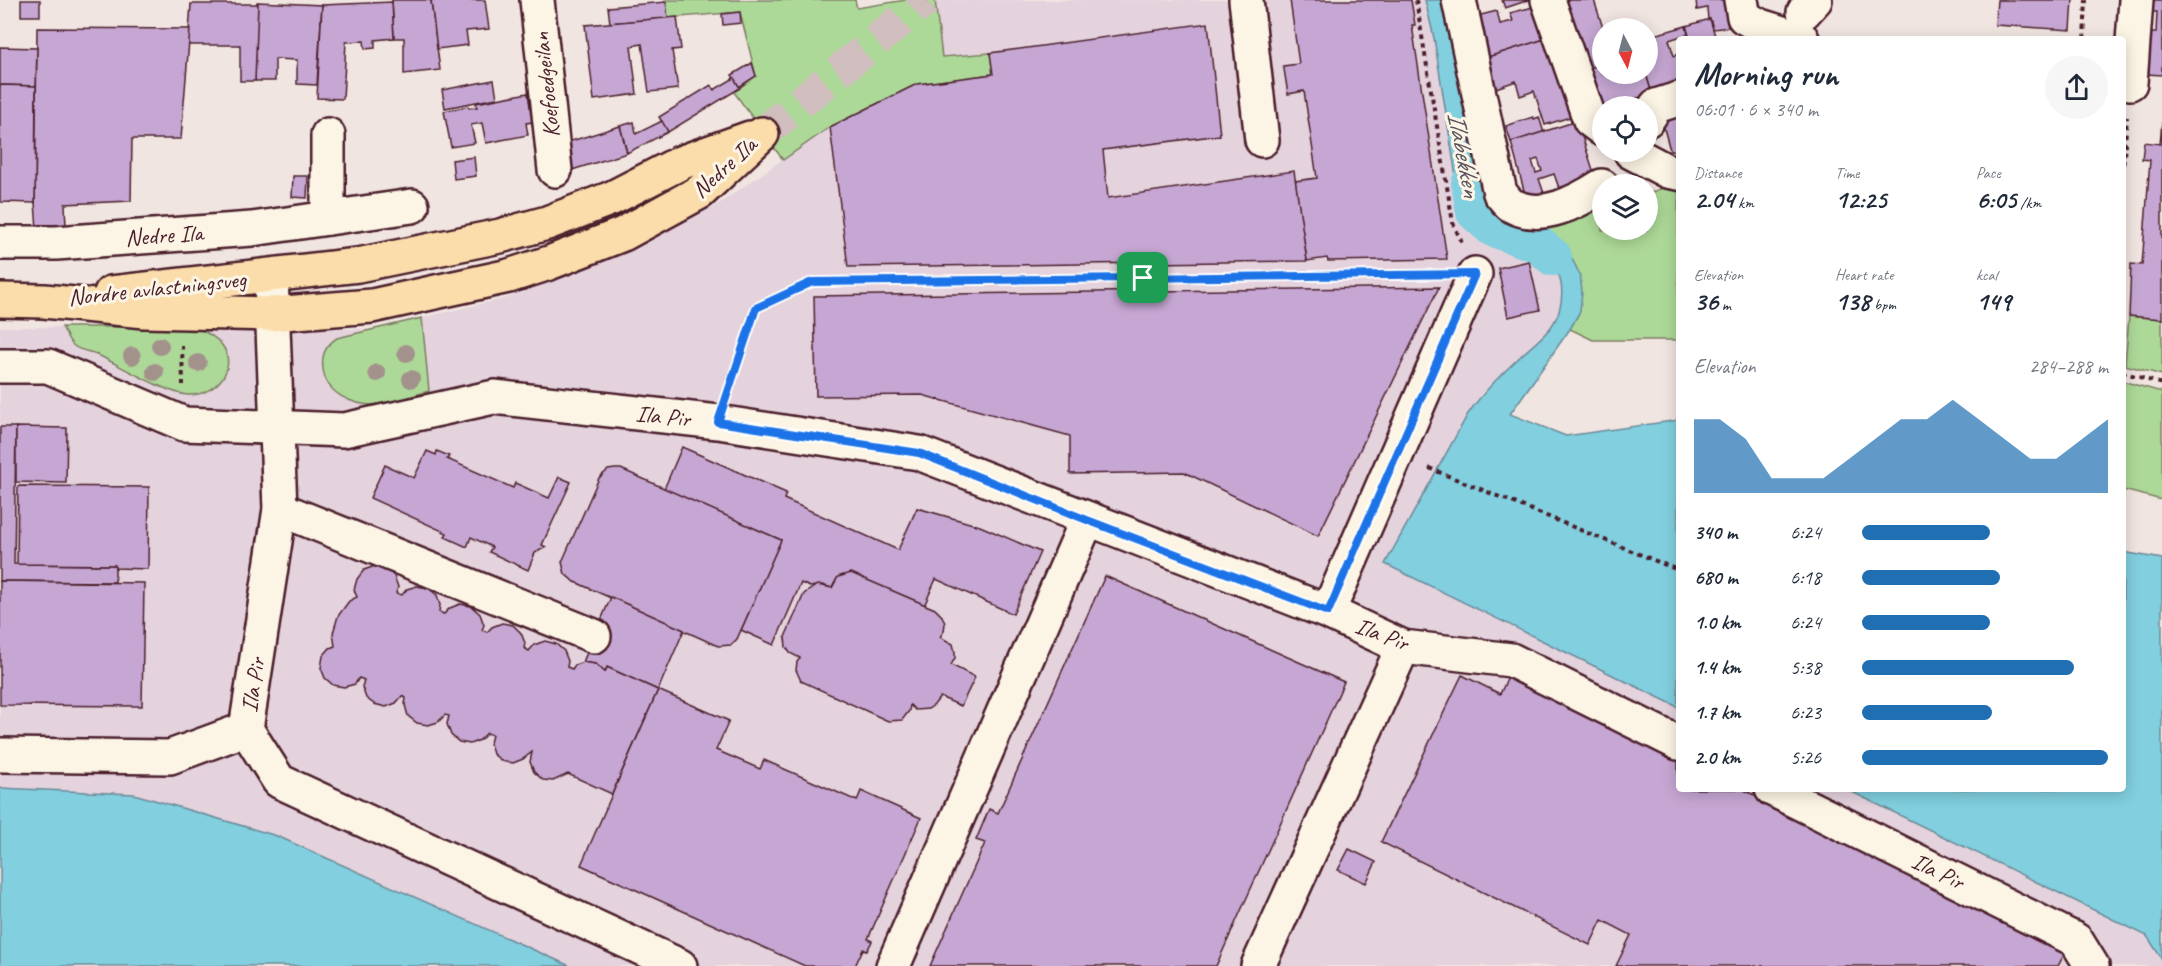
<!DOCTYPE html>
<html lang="en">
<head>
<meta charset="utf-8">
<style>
  :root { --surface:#fff; --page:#f6f6f7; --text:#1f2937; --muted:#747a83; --accent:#1f6fb2 }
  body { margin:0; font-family:Caveat,sans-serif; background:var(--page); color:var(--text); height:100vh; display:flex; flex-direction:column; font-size:22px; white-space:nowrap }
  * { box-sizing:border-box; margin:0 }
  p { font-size:20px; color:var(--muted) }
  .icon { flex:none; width:33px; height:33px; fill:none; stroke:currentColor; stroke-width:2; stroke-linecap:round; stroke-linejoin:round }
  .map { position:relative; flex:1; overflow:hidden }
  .drawer { position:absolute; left:1676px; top:36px; width:450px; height:756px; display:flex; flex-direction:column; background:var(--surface); border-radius:6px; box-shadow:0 3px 15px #0003 }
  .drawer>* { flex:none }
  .needle { width:39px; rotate:173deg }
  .tools { position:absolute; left:1592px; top:18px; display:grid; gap:12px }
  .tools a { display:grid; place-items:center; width:66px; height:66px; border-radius:50%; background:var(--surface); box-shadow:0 3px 15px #0003; font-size:30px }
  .pin { position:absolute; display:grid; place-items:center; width:51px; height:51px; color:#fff; margin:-26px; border-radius:12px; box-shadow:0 3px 9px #0006 }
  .round { display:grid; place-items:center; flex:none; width:63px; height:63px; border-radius:32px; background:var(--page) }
  .overview { display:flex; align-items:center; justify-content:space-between; height:102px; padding:0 18px }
  h1 { font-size:33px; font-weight:600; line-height:45px }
  .stats { display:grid; grid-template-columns:repeat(3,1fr); gap:9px; height:102px; padding:6px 18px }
  .stats div { display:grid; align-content:center }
  .stats b { font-size:26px; font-weight:600 }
  .stats small { font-size:16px; font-weight:400 }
  .stats p { font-size:16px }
  .chart { height:168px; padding:12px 18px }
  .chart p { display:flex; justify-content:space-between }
  .chart svg { width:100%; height:108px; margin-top:6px; fill:var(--accent); opacity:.7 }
  ul { padding:0 18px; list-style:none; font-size:20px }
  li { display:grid; grid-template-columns:96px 72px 1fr; align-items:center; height:45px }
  li i { height:15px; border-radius:8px; background:var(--accent) }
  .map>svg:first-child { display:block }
  .built { fill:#e4d2dd }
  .green { fill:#add998; stroke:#7c7c62; stroke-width:1.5 }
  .water { fill:#81cfdf; stroke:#6b8997; stroke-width:1.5 }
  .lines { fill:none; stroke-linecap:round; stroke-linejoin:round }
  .canal { stroke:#81cfdf; stroke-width:38 }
  .building { fill:#c6a7d3; stroke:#4a1f2b; stroke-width:1.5; fill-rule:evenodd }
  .highway-tunnel { stroke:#d0bdbd; stroke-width:33; stroke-dasharray:33 16; stroke-linecap:butt }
  .minor-casing { stroke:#4a1f2b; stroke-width:38 }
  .highway-casing { stroke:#4a1f2b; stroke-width:38 }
  .path { stroke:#4a1f2b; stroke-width:4; stroke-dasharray:4.5 4.5; stroke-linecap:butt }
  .minor { stroke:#fcf5e5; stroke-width:33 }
  .highway { stroke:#fbddab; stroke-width:33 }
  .tree { fill:#a3928c }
  .route-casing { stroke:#fff; stroke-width:12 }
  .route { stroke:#1a73e8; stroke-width:8 }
  .labels { text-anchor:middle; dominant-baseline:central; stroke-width:6; stroke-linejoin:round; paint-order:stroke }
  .street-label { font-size:24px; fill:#4a1f2b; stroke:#fcf5e5 }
  .water-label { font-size:26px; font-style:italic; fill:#5a5461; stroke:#fcf5e5 }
</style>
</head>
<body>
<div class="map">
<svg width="2162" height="966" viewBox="0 0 2162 966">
  <rect width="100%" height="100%" fill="#f1e5e1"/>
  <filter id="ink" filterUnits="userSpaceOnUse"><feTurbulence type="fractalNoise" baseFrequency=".0167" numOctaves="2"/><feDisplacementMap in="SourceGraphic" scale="12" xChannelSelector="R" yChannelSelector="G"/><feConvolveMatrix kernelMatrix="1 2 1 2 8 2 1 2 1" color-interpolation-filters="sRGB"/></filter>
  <g filter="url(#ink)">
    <polygon class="built" points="935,0 1425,0 1434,37 1460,202 1475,230 1504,243 1531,250 1547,258 1558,273 1562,291 1560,310 1550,328 1482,393 1385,564 1678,707 1678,789 1846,789 2147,936 2162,959 2162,966 570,966 277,836 134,794 0,788 0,327 373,329 507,298 629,251 720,203 830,127 917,84 943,80 990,53 942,57"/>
    <g class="green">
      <polygon points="665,0 855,0 857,8 906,0 935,0 942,57 990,53 993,74 917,84 830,127 783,160 734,92 756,76 740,12 668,18"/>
      <polygon points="1673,184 1678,185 1678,340 1593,340 1570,329 1580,311 1572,259 1542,234 1545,221 1601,204 1602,230 1647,230 1647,194"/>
      <polygon points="2129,316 2162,319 2162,375 2125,365"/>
      <path d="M422,318L429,391C412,395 392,404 375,405C352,405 326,394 323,369C321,356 326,345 337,338Z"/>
      <path d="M62,327H195C205,332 215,336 222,345C239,369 215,395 189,395C167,394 119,365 96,354C89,351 80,351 74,346C68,341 66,334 62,327Z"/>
      <polygon points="2122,381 2162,392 2162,500 2123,490"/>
    </g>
    <g class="water">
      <polygon points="1425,0 1448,0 1461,58 1484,199 1490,210 1498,218 1489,237 1475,230 1460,202 1434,38"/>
      <path d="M1512,225L1542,234L1572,259L1580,275L1582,292L1580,311L1570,329L1510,414L1566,436L1678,420V707L1385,564L1468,414C1484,390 1504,372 1524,353C1533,345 1544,336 1551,327C1565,307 1567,276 1547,259C1536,249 1518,246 1504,243Z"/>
      <polygon points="2123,552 2162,559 2162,959 2147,936 1846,789 2122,789"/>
      <polygon points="0,788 134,794 277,836 570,966 0,966"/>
    </g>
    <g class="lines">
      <polyline class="canal" points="1470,184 1475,212 1493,228 1536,243 1553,257"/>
    </g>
    <g class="building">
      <rect x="21" y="0" width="19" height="16"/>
      <polygon points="392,0 431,0 440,70 404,74 404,38 394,38"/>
      <polygon points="431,0 485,0 489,29 466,31 468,45 437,49"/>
      <polygon points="1290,0 1411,0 1415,25 1412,25 1447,259 1328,261 1327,258 1307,261 1295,181 1317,178 1304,91 1288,94 1284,69 1283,66 1299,64"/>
      <polygon points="1502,0 1529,0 1505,8"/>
      <polygon points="1562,0 1594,0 1603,28 1602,64 1585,70"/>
      <polygon points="1696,0 1737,0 1738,26 1713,29 1710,19 1708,20 1707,8 1697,10"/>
      <polygon points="1997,0 2073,0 2071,30 1995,25"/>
      <polygon points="2153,0 2162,0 2162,75 2147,74 2149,33 2156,33 2157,12 2152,12"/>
      <polygon points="257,2 322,5 317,85 297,84 297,60 275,59 275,81 255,81"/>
      <polygon points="392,2 394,38 375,40 375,48 365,49 364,41 346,42 343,99 317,98 322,5"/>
      <polygon points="666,2 668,18 610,23 608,7"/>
      <polygon points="191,4 258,4 255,81 240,81 240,45 188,45"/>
      <polygon points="1537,6 1548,38 1488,57 1477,16 1497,11 1500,24 1513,21 1510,13"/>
      <polygon points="740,12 741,23 723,25 722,14"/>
      <polygon points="677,17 681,49 672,50 678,89 649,92 642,44 631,46 637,94 594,100 585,25"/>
      <polygon points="1710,19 1716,39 1690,39 1686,26"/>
      <polygon points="1208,23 1220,135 1103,150 1108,198 1294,171 1307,261 848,267 830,127 917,84 993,74 990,53"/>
      <polygon points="1686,26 1688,34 1669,40 1674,56 1678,54 1678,86 1652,94 1646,74 1647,37"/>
      <polygon points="37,28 190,29 181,139 132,139 131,201 65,204 66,227 37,229 35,203"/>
      <polygon points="1548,38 1573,116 1545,125 1534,91 1520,96 1516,81 1496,88 1488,57"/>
      <polygon points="0,47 37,48 36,86 0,85"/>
      <polygon points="752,63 756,76 739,87 732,75"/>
      <polygon points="1602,64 1602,74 1646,74 1652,94 1609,106 1602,106 1584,70"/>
      <polygon points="734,78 740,88 668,132 659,117 711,85 714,90"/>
      <polygon points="494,80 497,98 445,108 442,90"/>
      <polygon points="0,85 36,86 35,203 0,202"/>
      <polygon points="528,93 533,122 526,123 528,135 486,143 482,123 471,125 475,143 451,147 444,111 468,106 469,108 477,107 476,103"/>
      <polygon points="1678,109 1678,151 1670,150 1660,114"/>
      <polygon points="1533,117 1534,119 1539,117 1544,133 1511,142 1506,126"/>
      <polygon points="662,121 668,132 627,153 620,126 634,122 636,134"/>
      <path d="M1577,121L1595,176L1559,188L1554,174L1539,179L1546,199L1526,198L1511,142ZM1538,159L1542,171L1536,173L1532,161Z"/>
      <polygon points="2162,122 2162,319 2129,316 2131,264 2142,265 2150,160 2142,159 2144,142 2160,144"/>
      <polygon points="620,126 627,153 572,170 568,142"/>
      <polygon points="474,157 476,176 454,179 452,160"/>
      <polygon points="293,176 308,176 307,198 292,197"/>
      <polygon points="1529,261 1540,310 1508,317 1498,268"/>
      <polygon points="1439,287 1318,536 1184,472 1070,474 1070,436 922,395 816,396 814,296"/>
      <polygon points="0,427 16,427 14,564 115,565 115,582 0,581"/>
      <polygon points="16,427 67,428 66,483 16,482"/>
      <polygon points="682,447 786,493 784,499 898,550 917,508 980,526 1040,552 1013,614 936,579 924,606 851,573 838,577 832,588 822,585 810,587 801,583 774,645 741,630 781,540 664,489"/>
      <polygon points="427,451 436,455 437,451 449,456 447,459 513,488 515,483 549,498 559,477 571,482 542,545 546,547 535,553 528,570 489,552 492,547 471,537 467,547 445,537 447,533 370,498 385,465 414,478"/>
      <polygon points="615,469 621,469 781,540 737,639 731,645 718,646 573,581 565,574 562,562 599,478 608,470"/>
      <polygon points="18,486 149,487 148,569 115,568 115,565 17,564"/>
      <polygon points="375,566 386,569 394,576 398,587 396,593 402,595 407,589 417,586 428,588 437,595 440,605 439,612 444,614 450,608 460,604 471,606 480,614 484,625 482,630 487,632 492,627 502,623 513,625 521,633 525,643 524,648 529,651 534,645 545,641 556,644 564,651 568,661 567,667 572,669 575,665 583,662 596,664 605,672 607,667 658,690 612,794 568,774 553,781 543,780 534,772 530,762 532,752 523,759 513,763 502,761 493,754 490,743 492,735 487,733 480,740 470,744 459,742 451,735 447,724 449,716 445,715 438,722 428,725 417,723 408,716 405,705 406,698 402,696 396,703 386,707 374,704 366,698 362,687 364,680 359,678 355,684 344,687 333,685 325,678 321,668 323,656 330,648 335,646 333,633 338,616 349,601 357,597 354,590 357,579 364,570"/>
      <polygon points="851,573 935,609 942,616 945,623 944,631 940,637 953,644 955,652 955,658 951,665 975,677 961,706 940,697 934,705 928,709 915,710 910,705 909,711 902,720 888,721 801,681 796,670 797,662 800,658 790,653 786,647 785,637 804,594 817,585 832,588 838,577"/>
      <polygon points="1105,576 1344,682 1216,966 930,966 985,843 976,840 989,809 998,813"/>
      <polygon points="0,581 144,583 142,706 0,705"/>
      <polygon points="611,597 684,630 658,690 607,667 605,672 596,664 583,662"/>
      <polygon points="1462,675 1500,694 1509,675 1678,758 1678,789 1742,789 2067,949 2058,966 1616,966 1631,935 1602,920 1590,945 1381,842"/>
      <polygon points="658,690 729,721 716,750 760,769 764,760 857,801 861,791 921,818 868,939 872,941 867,951 863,949 855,966 805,966 581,865"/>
      <polygon points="1349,849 1376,862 1366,883 1338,870"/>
    </g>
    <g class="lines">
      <polyline class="highway-tunnel" points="762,134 926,0"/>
      <g class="minor-casing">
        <g id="minor">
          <polyline points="537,0 555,170"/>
          <polyline points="1246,0 1262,140"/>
          <path d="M1459,0L1500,193C1504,197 1508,204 1513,206C1542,221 1577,202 1602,186"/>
          <polyline points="1548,0 1590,120 1602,129"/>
          <polyline points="1741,0 1744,17 1760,26 1802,39"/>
          <polyline points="1804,12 1815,0"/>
          <polyline points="2130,83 2136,0"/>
          <polyline points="1647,120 1656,106 1678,99"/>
          <polyline points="328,135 328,218"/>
          <polyline points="1631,152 1667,171 1678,173"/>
          <polyline points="0,243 56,243 252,229 412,206"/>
          <polyline points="0,366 48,366 184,424 344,430 494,397 718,422 919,453 1328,612 1403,647 1511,660 1678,743"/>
          <polyline points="280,509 594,636"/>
          <polyline points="1328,612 1475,274"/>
          <polyline points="246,729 279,781 680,966"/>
          <polyline points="246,729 280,509 271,276"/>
          <polyline points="0,755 170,757 246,729"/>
          <polyline points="1772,789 2076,940 2092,966"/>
          <polyline points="893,966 1087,520"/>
          <polyline points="1258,966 1403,647"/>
        </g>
      </g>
      <g class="highway-casing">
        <g id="highway">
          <polyline points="111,293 358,265 500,236 547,223 612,198 680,163 750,138"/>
          <polyline points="0,300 44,301 144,311 271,314 372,306 440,291 509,276 549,263 623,234 700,192 762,134"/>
        </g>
      </g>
      <g class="path">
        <polyline points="1416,0 1453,223 1462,243"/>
        <polyline points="2084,39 2086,0"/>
        <polyline points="2122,182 2127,117"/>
        <polyline points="182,345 183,385"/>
        <polyline points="2122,372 2162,384"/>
        <polyline points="729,389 757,308 812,283 1435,275"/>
        <polyline points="1429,468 1678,570"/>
      </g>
      <use href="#minor" class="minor"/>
      <use href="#highway" class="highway"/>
    </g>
    <g class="tree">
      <circle cx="160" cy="346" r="9"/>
      <circle cx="406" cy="353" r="9"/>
      <circle cx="132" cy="356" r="9"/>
      <circle cx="198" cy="363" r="9"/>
      <circle cx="155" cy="372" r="9"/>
      <circle cx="377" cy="373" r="9"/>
      <circle cx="411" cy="379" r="9"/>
    </g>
  </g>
  <g class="lines" filter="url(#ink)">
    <g class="route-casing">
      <polygon id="route" points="1475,274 1328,612 1087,520 919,453 718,422 756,308 812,282"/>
    </g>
    <use href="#route" class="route"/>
  </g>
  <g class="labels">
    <g class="street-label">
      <text transform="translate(546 85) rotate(-96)">Koefoedgeilan</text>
      <text transform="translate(724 167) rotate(-42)">Nedre Ila</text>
      <text transform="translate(164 235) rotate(-4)">Nedre Ila</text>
      <text transform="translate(157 288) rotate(-6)">Nordre avlastningsveg</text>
      <text transform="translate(663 416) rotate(6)">Ila Pir</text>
      <text transform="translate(1382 634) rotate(21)">Ila Pir</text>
      <text transform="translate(253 685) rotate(-81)">Ila Pir</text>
      <text transform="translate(1938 871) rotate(26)">Ila Pir</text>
    </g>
    <g class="water-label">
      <text transform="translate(1464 154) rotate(79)">Ilabekken</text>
    </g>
  </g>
</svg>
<div class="tools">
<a><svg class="needle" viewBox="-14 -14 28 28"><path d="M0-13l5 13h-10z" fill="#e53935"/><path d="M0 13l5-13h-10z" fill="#747a83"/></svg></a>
<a><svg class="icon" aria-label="locate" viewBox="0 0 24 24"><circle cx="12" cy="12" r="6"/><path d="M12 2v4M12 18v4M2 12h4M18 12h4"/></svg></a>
<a><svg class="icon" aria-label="layers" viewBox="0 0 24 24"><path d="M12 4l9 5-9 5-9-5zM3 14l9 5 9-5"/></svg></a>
</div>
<div class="pin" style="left:1143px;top:278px;background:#1e9e55"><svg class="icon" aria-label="arrive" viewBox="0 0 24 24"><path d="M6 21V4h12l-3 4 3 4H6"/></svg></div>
<section class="drawer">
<div class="overview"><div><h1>Morning run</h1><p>06:01 · 6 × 340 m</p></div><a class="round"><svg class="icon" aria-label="share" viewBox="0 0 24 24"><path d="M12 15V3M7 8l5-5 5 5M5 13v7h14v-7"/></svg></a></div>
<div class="stats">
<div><p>Distance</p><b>2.04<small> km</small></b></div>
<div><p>Time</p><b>12:25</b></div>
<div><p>Pace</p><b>6:05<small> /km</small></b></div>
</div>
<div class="stats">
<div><p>Elevation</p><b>36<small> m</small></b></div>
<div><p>Heart rate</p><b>138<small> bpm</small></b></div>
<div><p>kcal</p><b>149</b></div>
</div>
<div class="chart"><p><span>Elevation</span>284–288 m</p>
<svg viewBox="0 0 160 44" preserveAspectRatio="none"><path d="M0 44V14L10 14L20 22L30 38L40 38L50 38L60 30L70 22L80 14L90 14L100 6L110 14L120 22L130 30L140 30L150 22L160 14V44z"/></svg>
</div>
<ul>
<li><b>340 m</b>6:24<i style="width:52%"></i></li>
<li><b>680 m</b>6:18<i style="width:56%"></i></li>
<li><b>1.0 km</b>6:24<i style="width:52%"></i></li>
<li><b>1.4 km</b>5:38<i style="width:86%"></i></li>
<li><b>1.7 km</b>6:23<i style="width:53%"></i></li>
<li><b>2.0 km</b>5:26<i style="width:100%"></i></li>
</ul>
</section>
</div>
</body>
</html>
